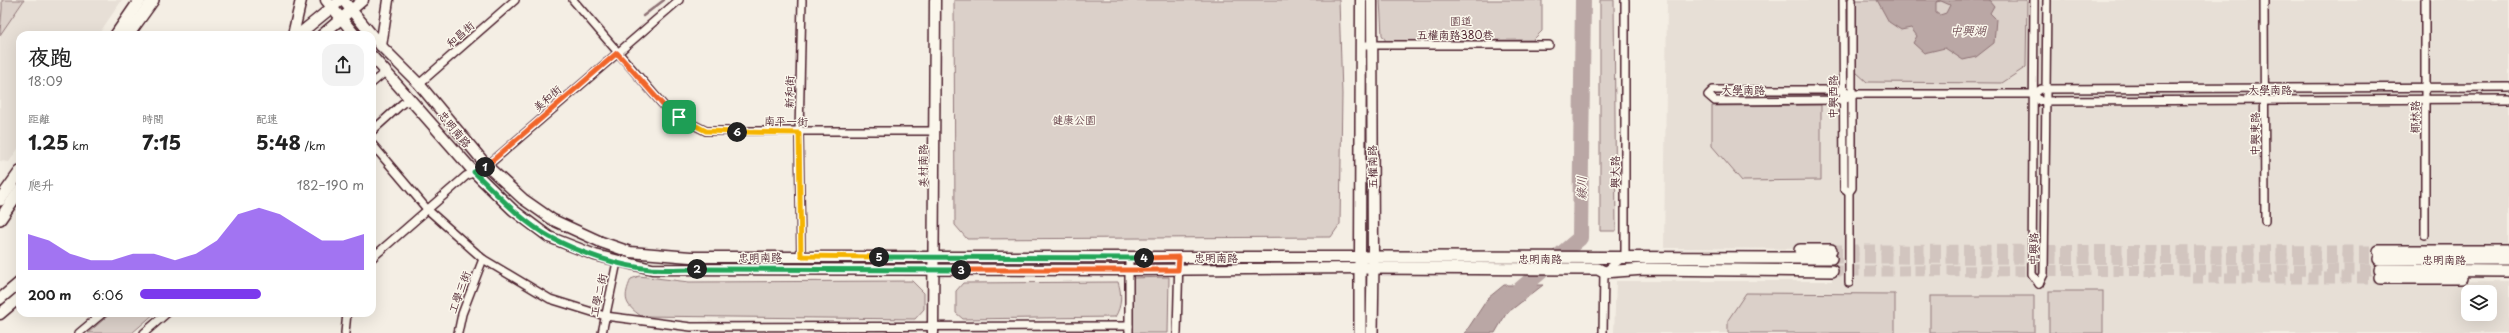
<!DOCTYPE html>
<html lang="zh-TW">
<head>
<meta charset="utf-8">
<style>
  :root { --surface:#fff; --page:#f2f2f2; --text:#222; --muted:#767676; --accent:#7c3aed }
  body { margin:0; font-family:"Playpen Sans","LXGW WenKai TC",sans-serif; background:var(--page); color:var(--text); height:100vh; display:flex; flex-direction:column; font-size:15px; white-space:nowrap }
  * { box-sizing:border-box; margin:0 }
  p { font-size:13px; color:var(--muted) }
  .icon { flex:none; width:22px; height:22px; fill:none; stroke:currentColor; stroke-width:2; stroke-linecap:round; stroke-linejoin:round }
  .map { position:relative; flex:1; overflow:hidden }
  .drawer { position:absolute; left:16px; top:31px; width:360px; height:286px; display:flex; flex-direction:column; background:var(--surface); border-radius:12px; box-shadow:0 4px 16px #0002 }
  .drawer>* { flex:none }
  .tools { position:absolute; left:2461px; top:285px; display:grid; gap:8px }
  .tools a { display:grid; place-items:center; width:36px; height:36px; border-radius:8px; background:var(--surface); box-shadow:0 4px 16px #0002; font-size:20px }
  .pin { position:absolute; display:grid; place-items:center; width:34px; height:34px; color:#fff; margin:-17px; border-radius:8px; box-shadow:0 2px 6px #0006 }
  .km { position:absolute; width:20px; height:20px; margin:-10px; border-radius:50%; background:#222; color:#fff; font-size:11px; line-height:20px; text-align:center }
  .round { display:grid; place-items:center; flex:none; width:42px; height:42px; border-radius:12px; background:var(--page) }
  .summary { display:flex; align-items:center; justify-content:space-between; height:68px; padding:0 12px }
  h1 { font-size:22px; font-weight:700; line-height:30px }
  .stats { display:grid; grid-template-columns:repeat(3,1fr); gap:6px; height:68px; padding:4px 12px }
  .stats div { display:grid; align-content:center }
  .stats b { font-size:20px; font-weight:700 }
  .stats small { font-size:11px; font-weight:400 }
  .stats p { font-size:11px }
  .chart { height:112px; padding:8px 12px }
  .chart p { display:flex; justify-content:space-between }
  .chart svg { width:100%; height:72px; margin-top:4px; fill:var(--accent); opacity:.7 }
  ul { padding:0 12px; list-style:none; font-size:13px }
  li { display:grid; grid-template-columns:64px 48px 1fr; align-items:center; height:30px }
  li i { height:10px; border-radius:5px; background:var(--accent) }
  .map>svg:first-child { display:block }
  .built { fill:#e7dfd6; fill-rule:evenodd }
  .green { fill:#dbd0c9; stroke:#92787a }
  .water { fill:#baa7a5; stroke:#8d7174; fill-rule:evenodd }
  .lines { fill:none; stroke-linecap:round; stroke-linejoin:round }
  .stream { stroke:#8d7174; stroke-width:2.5 }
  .river { stroke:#baa7a5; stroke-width:16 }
  .primary-tunnel { stroke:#d2c5bf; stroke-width:11; stroke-dasharray:11 5.5; stroke-linecap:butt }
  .street-casing { stroke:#4a1f2b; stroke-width:10 }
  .secondary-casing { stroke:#4a1f2b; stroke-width:13 }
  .primary-casing { stroke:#4a1f2b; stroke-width:14 }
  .street { stroke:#fbf7ec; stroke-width:7 }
  .secondary { stroke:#fbf7ec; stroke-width:10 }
  .primary { stroke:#fbf7ec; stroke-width:11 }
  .split-1-casing { stroke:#fff; stroke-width:8 }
  .split-2-casing { stroke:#fff; stroke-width:8 }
  .split-3-casing { stroke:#fff; stroke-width:8 }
  .split-4-casing { stroke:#fff; stroke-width:8 }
  .split-5-casing { stroke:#fff; stroke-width:8 }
  .split-6-casing { stroke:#fff; stroke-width:8 }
  .split-7-casing { stroke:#fff; stroke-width:8 }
  .split-1 { stroke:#f0652b; stroke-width:5 }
  .split-2 { stroke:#22a559; stroke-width:5 }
  .split-3 { stroke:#22a559; stroke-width:5 }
  .split-4 { stroke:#f0652b; stroke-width:5 }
  .split-5 { stroke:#22a559; stroke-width:5 }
  .split-6 { stroke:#f5b400; stroke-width:5 }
  .split-7 { stroke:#f5b400; stroke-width:5 }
  .labels { text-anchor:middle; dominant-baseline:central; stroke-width:3; stroke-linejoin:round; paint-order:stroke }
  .park-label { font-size:11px; fill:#6e4b52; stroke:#fbf7ec }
  .street-label { font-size:11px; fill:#4a1f2b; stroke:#fbf7ec }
  .water-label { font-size:12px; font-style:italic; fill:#714f56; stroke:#fbf7ec }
</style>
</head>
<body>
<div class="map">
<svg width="2509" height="333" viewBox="0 0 2509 333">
  <rect width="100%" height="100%" fill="#f4eee4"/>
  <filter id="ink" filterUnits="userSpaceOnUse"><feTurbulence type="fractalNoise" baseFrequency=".025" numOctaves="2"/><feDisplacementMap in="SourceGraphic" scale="8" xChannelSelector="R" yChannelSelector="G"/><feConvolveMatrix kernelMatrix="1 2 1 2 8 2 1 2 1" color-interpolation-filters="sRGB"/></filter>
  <g filter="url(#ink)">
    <g class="built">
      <polygon points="0,0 122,0 98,35 20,35 20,146 9,162 0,161"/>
      <path d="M1667,0H2509V248L2379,247L2380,282L2509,281V333H1614L1616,281H1832L1831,249L1664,248ZM2468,292H2490V314H2468Z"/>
    </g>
    <g class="green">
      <path d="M2,0H24L0,35C0,24 3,10 2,0Z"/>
      <polygon points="954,0 1339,0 1342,94 1340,224 1331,237 967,239 955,225"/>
      <polygon points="1380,0 1542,0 1542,31 1533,40 1386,41 1382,35"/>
      <polygon points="1600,0 1614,0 1616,231 1600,231"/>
      <polygon points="1856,0 2027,0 2026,67 2002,83 1867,82 1856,72"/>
      <polygon points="1821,105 1821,180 1742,181 1712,146 1712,106"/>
      <path d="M639,276L689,282L912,281L924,293V309L915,319L641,316C624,304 623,298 631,279Z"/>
      <polygon points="1169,277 1168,333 1131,333 1131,278"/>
      <path d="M1118,282C1122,294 1122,306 1115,317L963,319L956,313V291L963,283Z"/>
      <rect x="2049" y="291" width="54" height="42"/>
      <polygon points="1746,293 1895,294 1895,333 1728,333 1728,320"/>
      <rect x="1930" y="296" width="104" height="37"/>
      <polygon points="111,313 155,313 132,333 88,333"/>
    </g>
    <g class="water">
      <path d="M1877,0H1989L1994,6L1990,13L1996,19L1994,43L1976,57L1963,60L1945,48L1924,53L1913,43L1917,36L1911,28L1901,30L1889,22ZM1941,1L1950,5L1946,13L1940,15L1936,13V2Z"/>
      <polygon points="1504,285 1543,285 1506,314 1495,333 1465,333 1488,298"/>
    </g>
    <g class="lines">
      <polyline class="stream" points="643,16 664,0"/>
      <polyline class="river" points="1510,298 1580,238 1583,0"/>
      <g class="primary-tunnel">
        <polyline points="1831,250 2379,251"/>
        <polyline points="1831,258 2379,259"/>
        <polyline points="1832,271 2380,270"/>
        <polyline points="2192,278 2380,278"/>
      </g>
      <g class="street-casing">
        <g id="street">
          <polyline points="573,0 670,113 706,131 934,131"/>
          <polyline points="1843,0 1844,188 1849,192"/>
          <polyline points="2034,0 2032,274 2039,284"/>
          <polyline points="2264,0 2265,221"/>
          <polyline points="2425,0 2425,235"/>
          <polyline points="1361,45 1549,45"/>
          <polyline points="372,83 385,72"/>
          <polyline points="419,84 515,0"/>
          <polyline points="1852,94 1843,100 1715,101 1708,95 1713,90 1843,90 1852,94 2034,94 2041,89 2509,87"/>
          <polyline points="2034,94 2040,101 2509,99"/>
          <polyline points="372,131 403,103 411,101"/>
          <polyline points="372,144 427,209 483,259 550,299 605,316 691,327 1129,326"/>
          <polyline points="801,256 799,133 802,0"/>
          <polyline points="372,258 466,176 487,166 679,0"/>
          <polyline points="1129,258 1129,333"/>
          <polyline points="1849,283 1849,192 1852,188 1852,0"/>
          <polyline points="2039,284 2044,274 2047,0"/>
          <polyline points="79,333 103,313"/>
          <polyline points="144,333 167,313"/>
          <polyline points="345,333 347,313"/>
          <polyline points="458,333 462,314 483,259"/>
          <polyline points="602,333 617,262"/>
          <polyline points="1177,333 1179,257"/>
          <polyline points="1603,333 1604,272 1625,256 1625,0"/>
        </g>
      </g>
      <g class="secondary-casing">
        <g id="secondary">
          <polyline points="326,0 355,35"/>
          <polyline points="343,0 381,46 419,84 487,166 523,199 553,220 601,242 630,252 690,257 1360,257 1361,0"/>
          <polyline points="1372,0 1373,258"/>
          <polyline points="293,35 301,0"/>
          <polyline points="298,35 341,0"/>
          <polyline points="322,35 363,0"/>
          <polyline points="381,46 388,0"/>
          <polyline points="372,56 474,172 513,210 549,237 595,255 652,269 1129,270 1360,268"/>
          <polyline points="0,299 20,282"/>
          <polyline points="0,314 20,297"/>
          <polyline points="933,333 935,0"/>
        </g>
      </g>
      <g class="primary-casing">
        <g id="primary">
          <polyline points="116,35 140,0"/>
          <polyline points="128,35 153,0"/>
          <polyline points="0,200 20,172"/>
          <polyline points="0,219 20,190"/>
          <polyline points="1800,250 1831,250"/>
          <polyline points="2379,251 2509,251"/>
          <polyline points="2379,259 2509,259"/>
          <polyline points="1360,268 1598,269 1604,272 1644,269 1832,271"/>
          <polyline points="2380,270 2509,271"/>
          <polyline points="2380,278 2461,278"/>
          <polyline points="1360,333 1360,257 1831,258"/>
          <polyline points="1372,333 1373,262"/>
        </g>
      </g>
      <use href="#street" class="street"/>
      <use href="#secondary" class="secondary"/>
      <use href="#primary" class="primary"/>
    </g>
  </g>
  <g class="lines" filter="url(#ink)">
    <g class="split-1-casing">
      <polyline id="split-1" points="485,167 617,53 670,113 679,117"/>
    </g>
    <g class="split-2-casing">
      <path id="split-2" d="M485,167L474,172C497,194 521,221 550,237C580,253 618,266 651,269C666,270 682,269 697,269"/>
    </g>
    <g class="split-3-casing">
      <polyline id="split-3" points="697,269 961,270"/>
    </g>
    <g class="split-4-casing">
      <polyline id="split-4" points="961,270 1178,270 1179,257 1144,258"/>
    </g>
    <g class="split-5-casing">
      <polyline id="split-5" points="879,257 1144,258"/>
    </g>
    <g class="split-6-casing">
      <polyline id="split-6" points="737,132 799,133 801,256 879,257"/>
    </g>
    <g class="split-7-casing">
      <polyline id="split-7" points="679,117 706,131 737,132"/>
    </g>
    <use href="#split-1" class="split-1"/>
    <use href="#split-2" class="split-2"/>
    <use href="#split-3" class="split-3"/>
    <use href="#split-4" class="split-4"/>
    <use href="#split-5" class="split-5"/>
    <use href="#split-6" class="split-6"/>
    <use href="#split-7" class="split-7"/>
  </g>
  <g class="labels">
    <g class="park-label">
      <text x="1461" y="20">園道</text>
      <text x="1074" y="119">健康公園</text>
    </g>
    <g class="street-label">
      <text transform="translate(460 34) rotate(-41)">和昌街</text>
      <text x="1455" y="34">五權南路380巷</text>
      <text x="1743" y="89">大學南路</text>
      <text x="2270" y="89">大學南路</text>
      <text transform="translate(789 92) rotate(-89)">新和街</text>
      <text transform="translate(1832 97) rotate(-90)">中興西路</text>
      <text transform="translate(547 98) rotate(-41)">美和街</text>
      <text transform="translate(2414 117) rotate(-90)">椰林路</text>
      <text transform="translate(786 121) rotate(1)">南平一街</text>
      <text transform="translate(455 129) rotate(50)">忠明南路</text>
      <text transform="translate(2254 134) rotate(-90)">中興東路</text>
      <text transform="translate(922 166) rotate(-90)">美村南路</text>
      <text transform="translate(1372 167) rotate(-91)">五權南路</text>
      <text transform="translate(1614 172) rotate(-90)">興大路</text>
      <text transform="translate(2033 249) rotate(-89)">中興路</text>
      <text transform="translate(760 257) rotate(-1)">忠明南路</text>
      <text x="1216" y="257">忠明南路</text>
      <text x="1540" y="258">忠明南路</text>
      <text x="2444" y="259">忠明南路</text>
      <text transform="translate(459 292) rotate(-70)">工學三街</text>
      <text transform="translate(598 295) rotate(-78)">工學二街</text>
    </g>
    <g class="water-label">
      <text x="1968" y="30">中興湖</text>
      <text transform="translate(1581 188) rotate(-89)">綠川</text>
    </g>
  </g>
</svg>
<div class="tools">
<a><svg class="icon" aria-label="layers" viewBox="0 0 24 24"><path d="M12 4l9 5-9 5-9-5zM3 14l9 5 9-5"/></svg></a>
</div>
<div class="pin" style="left:679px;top:117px;background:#1e9e55"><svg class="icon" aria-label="arrive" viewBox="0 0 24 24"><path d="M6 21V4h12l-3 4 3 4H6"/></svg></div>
<b class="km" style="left:485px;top:167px">1</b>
<b class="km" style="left:697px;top:269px">2</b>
<b class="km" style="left:961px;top:270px">3</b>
<b class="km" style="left:1144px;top:258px">4</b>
<b class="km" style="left:879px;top:257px">5</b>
<b class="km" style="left:737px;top:132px">6</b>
<section class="drawer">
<div class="summary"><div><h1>夜跑</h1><p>18:09</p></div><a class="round"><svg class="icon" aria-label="share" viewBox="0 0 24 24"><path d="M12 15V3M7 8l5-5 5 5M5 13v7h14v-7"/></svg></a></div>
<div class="stats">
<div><p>距離</p><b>1.25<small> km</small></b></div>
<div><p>時間</p><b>7:15</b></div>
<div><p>配速</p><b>5:48<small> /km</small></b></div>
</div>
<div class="chart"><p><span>爬升</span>182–190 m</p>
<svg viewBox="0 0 160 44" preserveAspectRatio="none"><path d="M0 44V22L10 26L20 34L30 38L40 38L50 34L60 34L70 38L80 34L90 26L100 10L110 6L120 10L130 18L140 26L150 26L160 22V44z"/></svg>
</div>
<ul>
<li><b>200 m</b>6:06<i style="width:54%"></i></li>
</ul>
</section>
</div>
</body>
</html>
